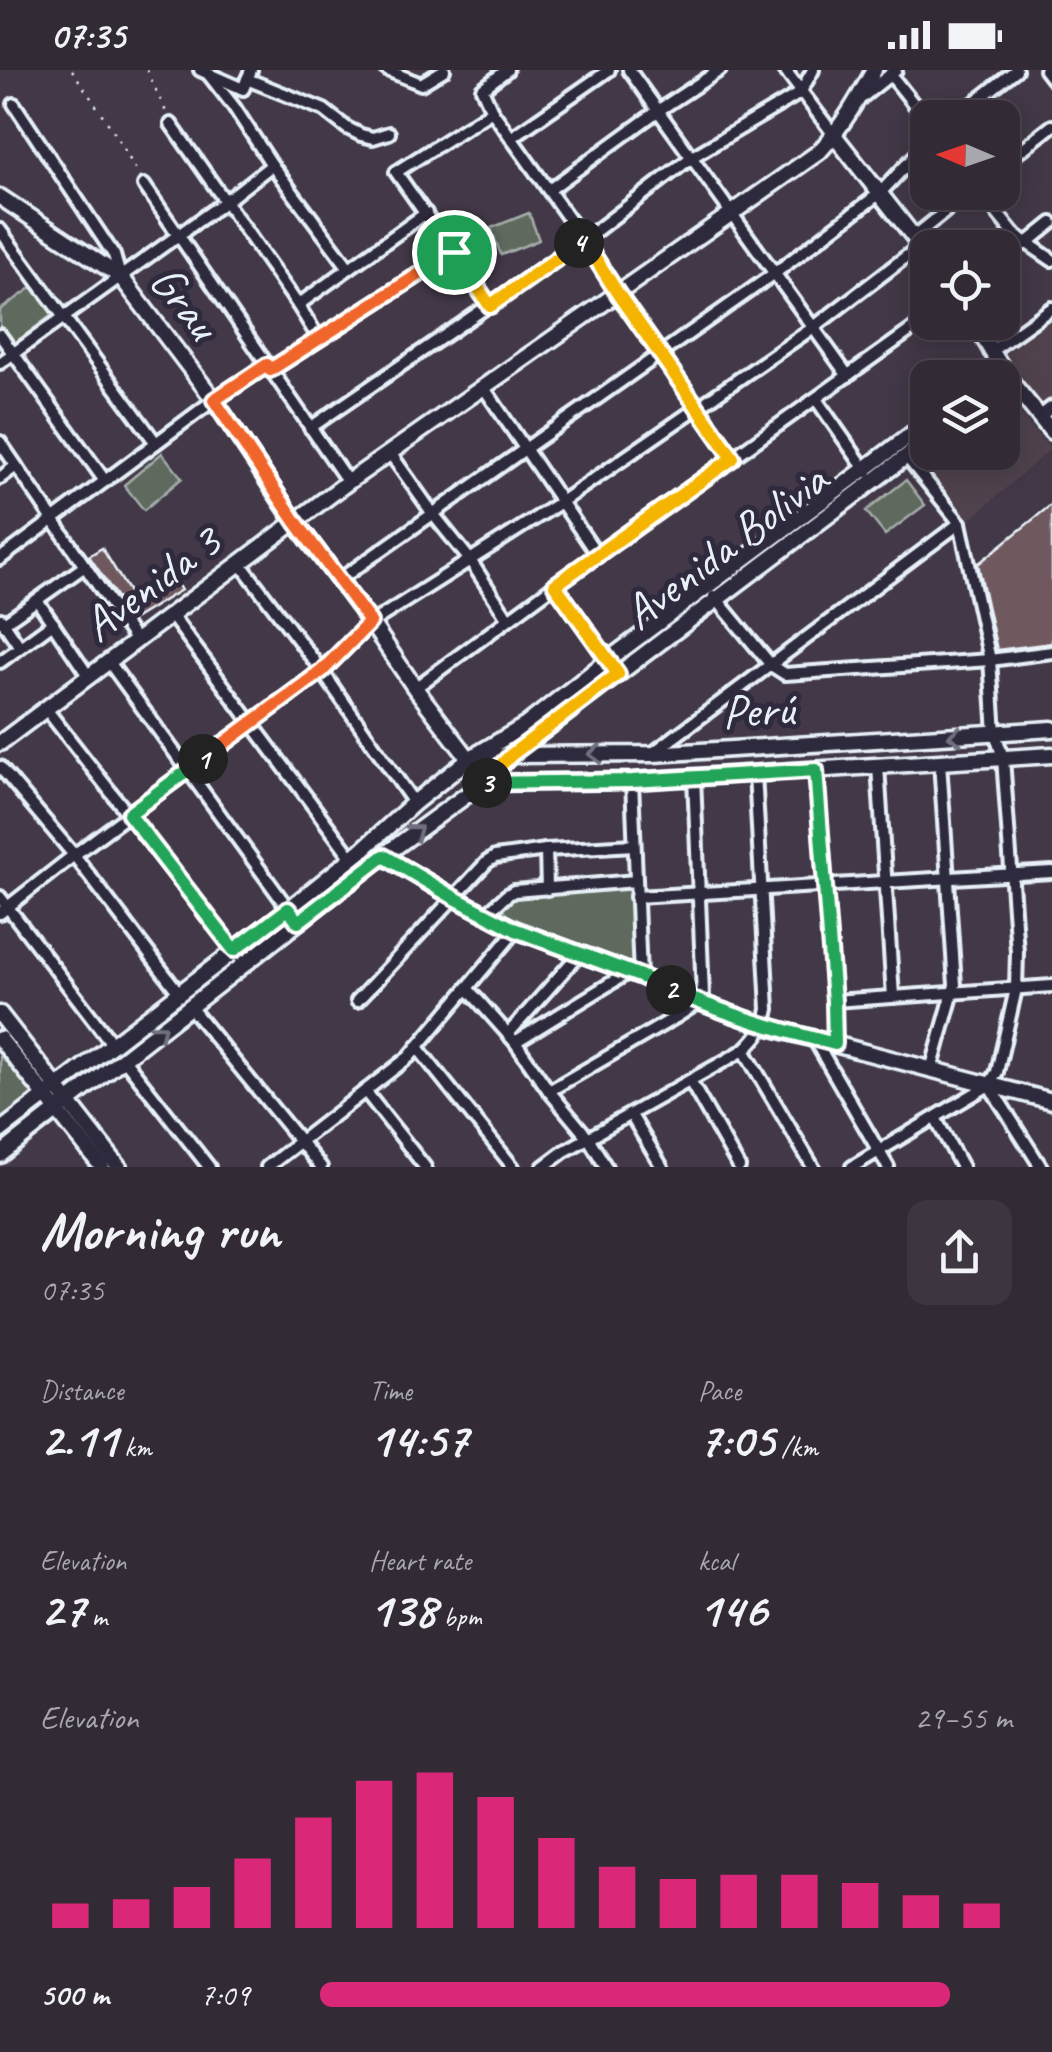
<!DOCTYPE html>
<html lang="en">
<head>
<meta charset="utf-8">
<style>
  :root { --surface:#322a35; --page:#3d3641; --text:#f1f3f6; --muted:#a8a7ad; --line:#4d4650; --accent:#db2777 }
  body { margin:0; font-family:Caveat,sans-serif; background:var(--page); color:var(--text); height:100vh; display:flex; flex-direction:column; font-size:38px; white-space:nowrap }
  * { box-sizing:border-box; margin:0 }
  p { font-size:32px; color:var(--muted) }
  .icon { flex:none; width:55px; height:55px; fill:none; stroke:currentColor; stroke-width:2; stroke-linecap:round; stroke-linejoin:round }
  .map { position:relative; height:1097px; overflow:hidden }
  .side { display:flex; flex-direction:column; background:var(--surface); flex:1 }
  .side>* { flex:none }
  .needle { width:65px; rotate:272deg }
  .controls { position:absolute; left:910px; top:30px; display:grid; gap:20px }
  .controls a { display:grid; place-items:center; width:110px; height:110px; border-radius:20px; background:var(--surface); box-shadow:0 5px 25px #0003,0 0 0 2px var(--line); font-size:50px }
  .pin { position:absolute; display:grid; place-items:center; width:85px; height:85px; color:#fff; margin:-42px; border:5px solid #fff; border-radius:50%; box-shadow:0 2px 10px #0007 }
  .km { position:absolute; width:50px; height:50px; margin:-25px; border-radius:50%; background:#222; color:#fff; font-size:28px; line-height:50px; text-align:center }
  .round { display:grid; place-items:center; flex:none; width:105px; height:105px; border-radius:20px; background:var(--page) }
  .head { display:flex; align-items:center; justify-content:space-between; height:170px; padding:0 40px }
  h1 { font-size:55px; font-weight:700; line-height:75px }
  .stats { display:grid; grid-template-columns:repeat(3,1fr); gap:15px; height:170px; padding:10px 40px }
  .stats div { display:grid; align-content:center }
  .stats b { font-size:50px; font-weight:700 }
  .stats small { font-size:28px; font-weight:400 }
  .stats p { font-size:28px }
  .chart { height:280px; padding:20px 40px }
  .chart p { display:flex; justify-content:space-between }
  .chart svg { width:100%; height:180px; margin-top:10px; stroke:var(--accent); stroke-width:6 }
  ul { padding:0 40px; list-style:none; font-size:32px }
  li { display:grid; grid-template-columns:160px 120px 1fr; align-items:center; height:75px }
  li i { height:25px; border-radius:12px; background:var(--accent) }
  .status { display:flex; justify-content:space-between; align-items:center; height:70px; padding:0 50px; background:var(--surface); direction:ltr }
  .status svg { height:28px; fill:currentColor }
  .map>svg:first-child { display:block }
  .built { fill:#50424e }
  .green { fill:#5f695d; stroke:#a4adaa; stroke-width:2.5 }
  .building { fill:#6f585e; stroke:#e8f1f8; stroke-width:2.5 }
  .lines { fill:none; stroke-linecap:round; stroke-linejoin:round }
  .street-casing { stroke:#e8f1f8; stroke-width:18 }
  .secondary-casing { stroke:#e8f1f8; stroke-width:21 }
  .path { stroke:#e8f1f8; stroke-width:2.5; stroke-dasharray:2.5 8; stroke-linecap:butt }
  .street { stroke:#2f2a3d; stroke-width:10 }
  .secondary { stroke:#2f2a3d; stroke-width:14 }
  .oneway { stroke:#70707e }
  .split-1-casing { stroke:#fff; stroke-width:20 }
  .split-2-casing { stroke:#fff; stroke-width:20 }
  .split-3-casing { stroke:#fff; stroke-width:20 }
  .split-4-casing { stroke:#fff; stroke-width:20 }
  .split-5-casing { stroke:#fff; stroke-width:20 }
  .split-1 { stroke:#f0652b; stroke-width:12 }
  .split-2 { stroke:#22a559; stroke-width:12 }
  .split-3 { stroke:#22a559; stroke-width:12 }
  .split-4 { stroke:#f5b400; stroke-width:12 }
  .split-5 { stroke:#f5b400; stroke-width:12 }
  .labels { text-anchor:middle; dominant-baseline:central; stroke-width:10; stroke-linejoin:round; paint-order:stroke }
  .street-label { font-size:48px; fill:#e8f1f8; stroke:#2f2a3d }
</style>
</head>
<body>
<div class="status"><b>07:35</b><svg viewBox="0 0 49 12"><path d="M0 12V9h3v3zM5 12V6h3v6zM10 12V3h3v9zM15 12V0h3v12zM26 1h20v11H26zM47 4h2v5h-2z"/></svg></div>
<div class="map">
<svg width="1052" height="1097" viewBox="0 0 1052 1097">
  <rect width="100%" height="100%" fill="#423847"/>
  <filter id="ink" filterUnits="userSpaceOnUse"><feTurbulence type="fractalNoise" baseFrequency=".01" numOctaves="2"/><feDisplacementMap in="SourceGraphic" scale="20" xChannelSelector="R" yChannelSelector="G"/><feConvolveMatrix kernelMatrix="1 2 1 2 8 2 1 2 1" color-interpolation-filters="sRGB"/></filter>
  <g filter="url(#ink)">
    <g class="built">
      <polygon points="1052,248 1052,327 1042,336 1003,286"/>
      <polygon points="1003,328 1007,328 1050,379 969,451 967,446 922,394 922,388 929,383 1002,382"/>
    </g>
    <g class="green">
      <polygon points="529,143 539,170 501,185 491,158"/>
      <polygon points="37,214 56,242 12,275 0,257 0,240"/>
      <polygon points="162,383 182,408 144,440 124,415"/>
      <polygon points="906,410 925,435 885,465 866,441"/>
      <polygon points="628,815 633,817 638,894 634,897 508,846 501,838 516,822"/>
      <polygon points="0,979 35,1021 34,1029 0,1055"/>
    </g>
    <g class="building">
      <polygon points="1052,434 1052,573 997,580 978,494"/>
      <polygon points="102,478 135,532 174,508 181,520 132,550 89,486"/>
    </g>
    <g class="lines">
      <g class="street-casing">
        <g id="street">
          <polyline points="200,0 243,19 251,0"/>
          <polyline points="387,0 421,14 444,0"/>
          <polyline points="507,0 482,19 492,41 584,170 618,224 733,388"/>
          <polyline points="629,0 848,306"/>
          <polyline points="785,0 834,65"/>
          <polyline points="1045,0 1052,9"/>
          <polyline points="890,4 928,52"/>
          <polyline points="209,5 234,37 272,95 349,198"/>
          <polyline points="247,9 324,40 347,58 361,65 373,68 389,63"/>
          <polyline points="861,28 896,0"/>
          <polyline points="14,34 114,185 120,206"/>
          <polyline points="955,48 1016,0"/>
          <polyline points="171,54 298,235 319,269"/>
          <polyline points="511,68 609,0"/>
          <polyline points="1002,95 1052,56"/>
          <polyline points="144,115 348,412"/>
          <polyline points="549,120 659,40 720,0"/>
          <polyline points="980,122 1014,164 1052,190"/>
          <polyline points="0,160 156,373"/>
          <polyline points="914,167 969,122"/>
          <polyline points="1026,174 1052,153"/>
          <polyline points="298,235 426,143"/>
          <polyline points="490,236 396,102 492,41"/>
          <polyline points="0,265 105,411"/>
          <polyline points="990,282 1052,238"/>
          <polyline points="0,293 226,131 272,95"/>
          <polyline points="271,300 454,182"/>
          <polyline points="484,318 598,486"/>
          <polyline points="816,329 867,402"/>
          <polyline points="1039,347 1052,337"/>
          <polyline points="310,358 584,170 692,87 800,23 813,0"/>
          <polyline points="0,372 136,571"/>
          <polyline points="390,383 433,444 470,490 508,549"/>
          <polyline points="0,408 16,396"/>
          <polyline points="0,489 214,330 267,295"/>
          <polyline points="240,493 322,601 414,733"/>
          <polyline points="339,510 775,203 880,123 928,72"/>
          <polyline points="555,515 618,604"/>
          <polyline points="714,526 771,595 785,604 990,590 1052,582"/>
          <polyline points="37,530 89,607"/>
          <polyline points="171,545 352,788"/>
          <polyline points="1,549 20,577"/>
          <polyline points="4,553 85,496"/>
          <polyline points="0,592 53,553"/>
          <polyline points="109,592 298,852"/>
          <polyline points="415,618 555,515 928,248"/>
          <polyline points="46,639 245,894"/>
          <polyline points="653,683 960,453"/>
          <polyline points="878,696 893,927"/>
          <polyline points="0,697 74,785 179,923"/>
          <polyline points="816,700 834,931 835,974"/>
          <polyline points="632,711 640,906"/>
          <polyline points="546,780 547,819"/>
          <polyline points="0,827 113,975"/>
          <polyline points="636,827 1052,802"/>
          <polyline points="0,843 74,785 322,601 371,553 561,432 814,257 920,176"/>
          <polyline points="486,844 507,825 514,821 636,811"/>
          <polyline points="467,918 515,972 549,1021 589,1069 606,1097"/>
          <polyline points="357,931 487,792 495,787 546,780 634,775"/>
          <polyline points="834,931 1052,916"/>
          <polyline points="190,937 321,1097"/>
          <polyline points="508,964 580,883"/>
          <polyline points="814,969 888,1097"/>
          <polyline points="515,972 629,902"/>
          <polyline points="417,977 513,1097"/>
          <polyline points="744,980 813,1097"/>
          <polyline points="124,989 209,1097"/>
          <polyline points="931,1000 955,915 940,692"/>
          <polyline points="690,1011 739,1097"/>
          <polyline points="989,1015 1041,1097"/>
          <polyline points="365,1021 425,1097"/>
          <polyline points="549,1021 676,947 699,932 703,926 694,707"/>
          <polyline points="631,1045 662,1097"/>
          <polyline points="935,1048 962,1097"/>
          <polyline points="267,1097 409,987 516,860"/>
          <path d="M543,1097L563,1082L744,980C758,967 765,957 768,939L755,703"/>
          <polyline points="852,1097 989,1015 997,1002 1016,919 1017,882 1003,688 995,663 990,590 960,453 906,386"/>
        </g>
      </g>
      <g class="secondary-casing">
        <g id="secondary">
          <polyline points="834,65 928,185"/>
          <polyline points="0,127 121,207 214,330 295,452 371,553 415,618 469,689 483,713"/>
          <polyline points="974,252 1008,308 1052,362"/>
          <polyline points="986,308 1000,297"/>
          <path d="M0,673L348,412L819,82C842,57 858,29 874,0"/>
          <polyline points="474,688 511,685 653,684 1052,659"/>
          <polyline points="483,713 632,711 1052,685"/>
          <polyline points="383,786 453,827 516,860 640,906 699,932 765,956 1052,1031"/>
          <polyline points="0,944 119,1097"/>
          <polyline points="0,969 102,1097"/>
          <polyline points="0,1061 289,839 361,781 414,733 469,689 526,655 608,590 928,352"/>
          <polyline points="0,1085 383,786 483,713 511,685 928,370"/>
        </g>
      </g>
      <g class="path">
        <polyline points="72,0 116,65 138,104"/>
        <polyline points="147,0 167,44"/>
      </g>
      <use href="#street" class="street"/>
      <use href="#secondary" class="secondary"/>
    </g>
    <defs><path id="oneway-chevron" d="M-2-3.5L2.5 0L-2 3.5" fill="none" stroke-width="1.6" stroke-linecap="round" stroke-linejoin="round" transform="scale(2.5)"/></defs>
    <g class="oneway">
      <use href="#oneway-chevron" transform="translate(955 666) rotate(176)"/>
      <use href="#oneway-chevron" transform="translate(595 684) rotate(179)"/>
      <use href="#oneway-chevron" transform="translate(416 761) rotate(-37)"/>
      <use href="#oneway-chevron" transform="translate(160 960) rotate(-38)"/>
    </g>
  </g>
  <g class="lines" filter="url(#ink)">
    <g class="split-1-casing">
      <polyline id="split-1" points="203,689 322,601 370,552 296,452 214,330 267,295 270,300 454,182"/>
    </g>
    <g class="split-2-casing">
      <polyline id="split-2" points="203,689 129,744 234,880 288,839 298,852 384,786 453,827 516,860 640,906 671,920"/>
    </g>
    <g class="split-3-casing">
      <path id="split-3" d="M487,713L632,711L816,700L834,931L835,974C779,960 724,944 671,920"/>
    </g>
    <g class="split-4-casing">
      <polyline id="split-4" points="487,713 483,713 511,685 618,604 555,515 733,388 618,224 584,170 579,173"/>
    </g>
    <g class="split-5-casing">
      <polyline id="split-5" points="454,182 490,236 579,173"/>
    </g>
    <use href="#split-1" class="split-1"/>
    <use href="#split-2" class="split-2"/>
    <use href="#split-3" class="split-3"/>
    <use href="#split-4" class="split-4"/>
    <use href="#split-5" class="split-5"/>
  </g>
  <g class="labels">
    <g class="street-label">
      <text transform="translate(185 232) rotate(52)">Grau</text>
      <text transform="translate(725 476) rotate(-37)">Avenida Bolivia</text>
      <text transform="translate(151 513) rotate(-37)">Avenida 3</text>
      <text transform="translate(758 640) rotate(-3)">Perú</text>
    </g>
  </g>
</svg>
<div class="controls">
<a><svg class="needle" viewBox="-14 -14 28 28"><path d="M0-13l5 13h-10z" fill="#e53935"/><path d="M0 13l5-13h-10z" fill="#a8a7ad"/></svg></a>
<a><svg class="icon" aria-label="locate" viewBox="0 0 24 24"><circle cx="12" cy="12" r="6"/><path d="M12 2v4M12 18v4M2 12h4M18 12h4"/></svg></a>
<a><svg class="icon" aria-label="layers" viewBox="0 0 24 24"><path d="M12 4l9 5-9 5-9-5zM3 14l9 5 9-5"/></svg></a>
</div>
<div class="pin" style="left:454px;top:182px;background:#1e9e55"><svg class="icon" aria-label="arrive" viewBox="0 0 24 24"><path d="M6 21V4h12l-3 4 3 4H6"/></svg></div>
<b class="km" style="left:203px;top:689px">1</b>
<b class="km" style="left:671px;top:920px">2</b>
<b class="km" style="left:487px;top:713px">3</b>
<b class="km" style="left:579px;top:173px">4</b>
</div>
<section class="side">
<div class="head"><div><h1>Morning run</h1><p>07:35</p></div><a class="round"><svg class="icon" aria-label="share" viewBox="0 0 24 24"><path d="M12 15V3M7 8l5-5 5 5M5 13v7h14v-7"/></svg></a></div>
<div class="stats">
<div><p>Distance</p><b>2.11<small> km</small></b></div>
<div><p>Time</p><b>14:57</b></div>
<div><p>Pace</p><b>7:05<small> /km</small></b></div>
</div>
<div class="stats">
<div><p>Elevation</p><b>27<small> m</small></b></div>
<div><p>Heart rate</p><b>138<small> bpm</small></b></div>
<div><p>kcal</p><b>146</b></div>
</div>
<div class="chart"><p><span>Elevation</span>29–55 m</p>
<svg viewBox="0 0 160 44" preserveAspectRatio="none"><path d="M5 44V38M15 44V37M25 44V34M35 44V27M45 44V17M55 44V8M65 44V6M75 44V12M85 44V22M95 44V29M105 44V32M115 44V31M125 44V31M135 44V33M145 44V36M155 44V38"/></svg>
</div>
<ul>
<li><b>500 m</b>7:09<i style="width:91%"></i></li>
</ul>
</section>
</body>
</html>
